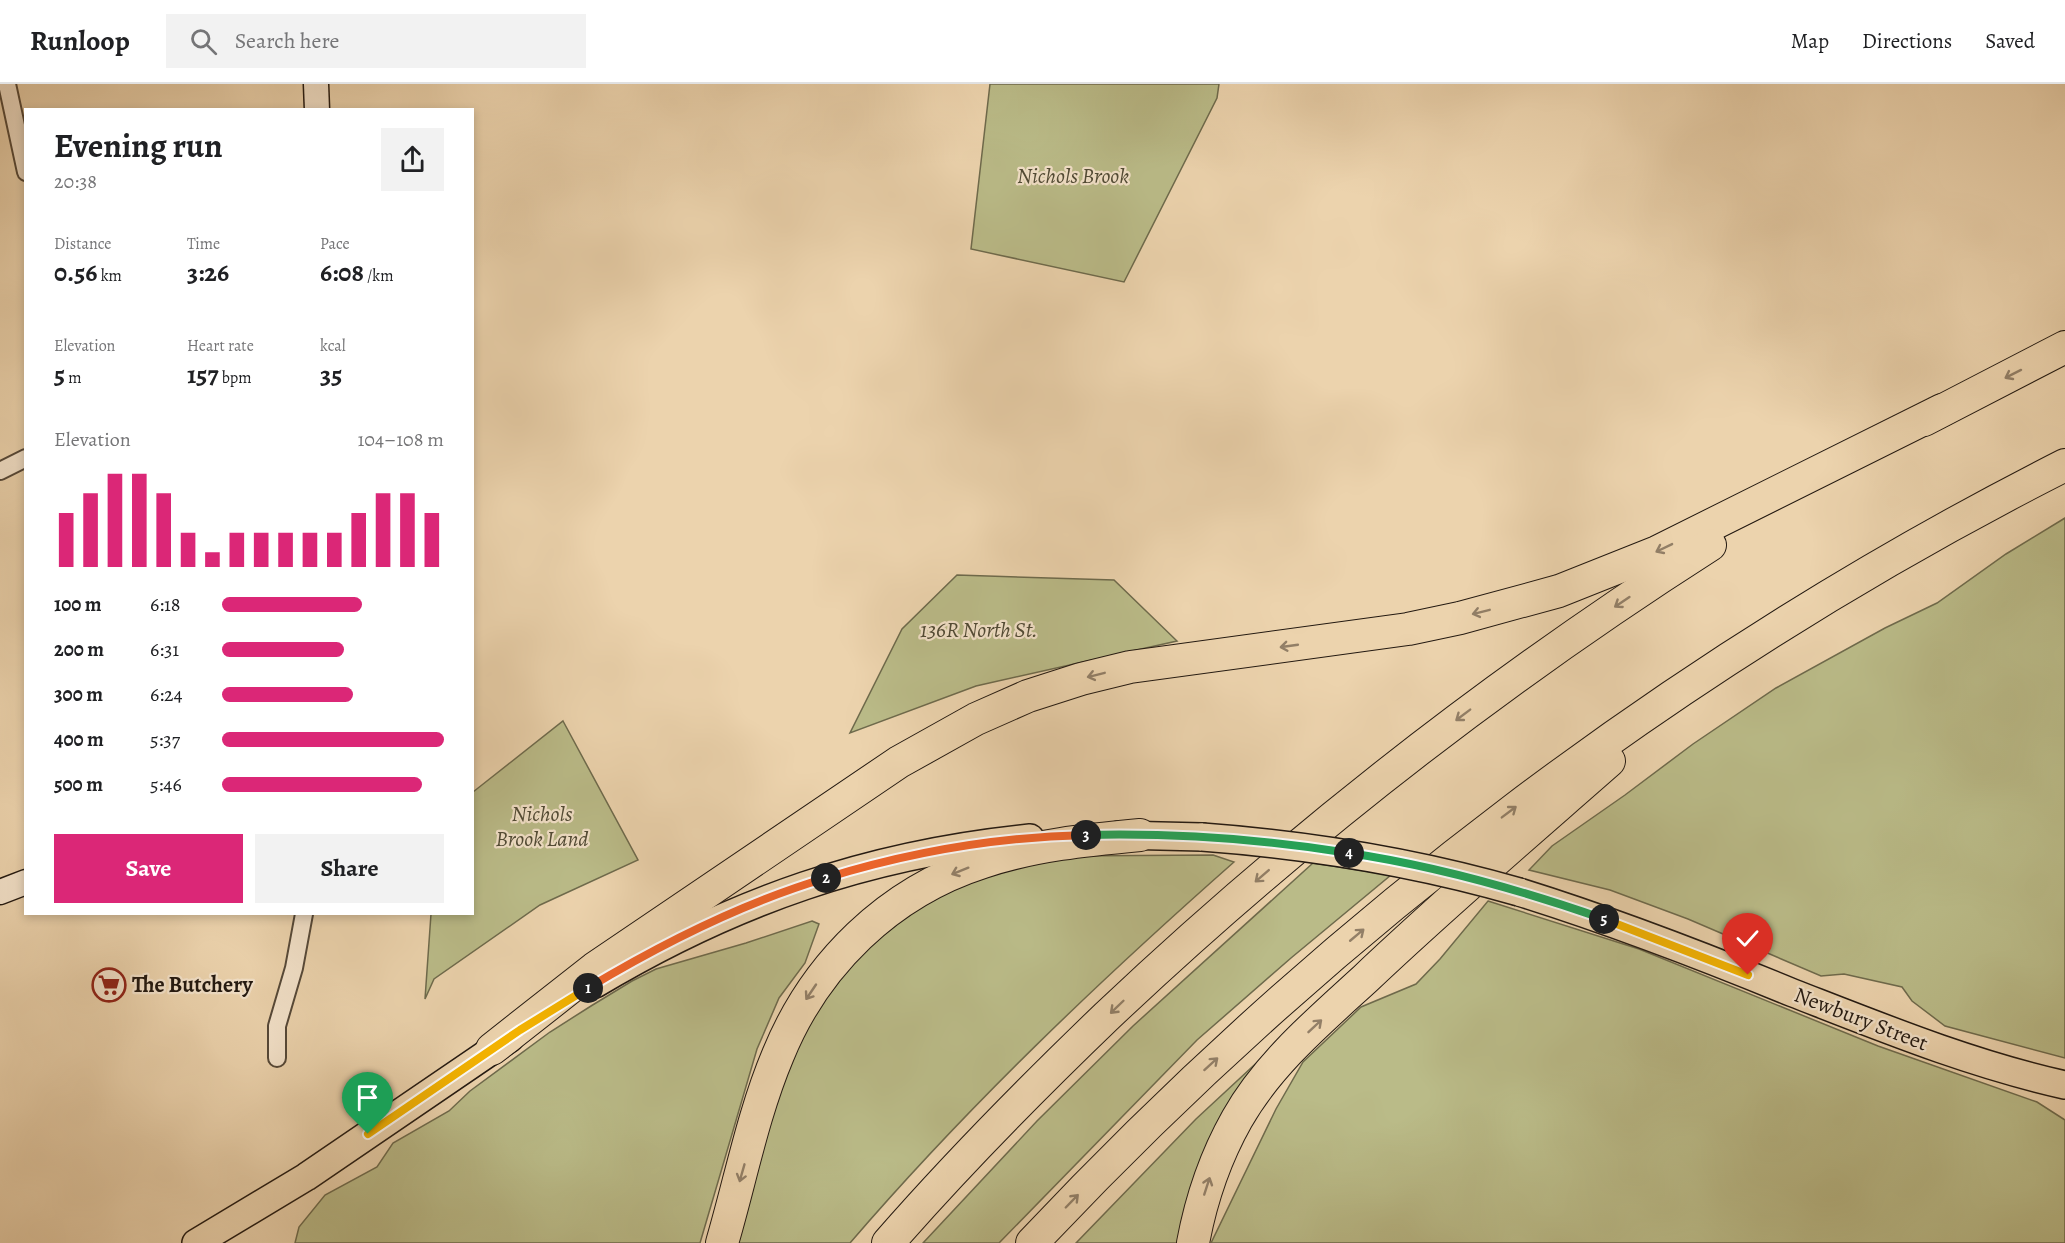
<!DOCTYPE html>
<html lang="en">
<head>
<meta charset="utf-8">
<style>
  :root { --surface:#fff; --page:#f2f2f2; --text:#202124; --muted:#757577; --line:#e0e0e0; --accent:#db2777 }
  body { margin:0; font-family:Alegreya,serif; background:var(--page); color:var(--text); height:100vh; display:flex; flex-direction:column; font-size:22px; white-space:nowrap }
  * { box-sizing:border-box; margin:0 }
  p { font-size:20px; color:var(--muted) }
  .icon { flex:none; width:33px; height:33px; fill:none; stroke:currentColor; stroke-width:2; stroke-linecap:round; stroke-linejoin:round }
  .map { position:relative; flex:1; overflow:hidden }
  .drawer { position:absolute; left:24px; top:24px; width:450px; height:807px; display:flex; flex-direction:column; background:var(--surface); border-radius:0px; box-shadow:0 3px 9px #0003 }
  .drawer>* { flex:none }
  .pin { position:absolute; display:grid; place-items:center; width:51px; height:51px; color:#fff; margin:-62px -26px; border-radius:50% 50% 50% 0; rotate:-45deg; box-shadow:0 0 6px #0007 }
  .pin .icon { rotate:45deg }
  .km { position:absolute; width:30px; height:30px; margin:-15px; border-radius:50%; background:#222; color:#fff; font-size:16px; line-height:30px; text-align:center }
  .round { display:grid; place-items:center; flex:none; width:63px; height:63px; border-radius:0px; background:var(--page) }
  .head { display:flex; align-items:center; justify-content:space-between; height:102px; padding:0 30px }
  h1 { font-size:33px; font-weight:600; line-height:45px }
  .metrics { display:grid; grid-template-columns:repeat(3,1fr); gap:9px; height:102px; padding:6px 30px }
  .metrics div { display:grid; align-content:center }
  .metrics b { font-size:26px; font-weight:600 }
  .metrics small { font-size:16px; font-weight:400 }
  .metrics p { font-size:16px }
  .chart { height:168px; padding:12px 30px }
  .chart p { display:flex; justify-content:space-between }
  .chart svg { width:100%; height:108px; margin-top:6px; stroke:var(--accent); stroke-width:6 }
  .primary-button { display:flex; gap:12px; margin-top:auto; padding:12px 30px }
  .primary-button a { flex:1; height:69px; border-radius:0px; background:var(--accent); color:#fff; font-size:24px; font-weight:600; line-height:69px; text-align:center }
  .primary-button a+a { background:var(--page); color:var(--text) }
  ul { padding:0 30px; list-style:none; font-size:20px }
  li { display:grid; grid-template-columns:96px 72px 1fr; align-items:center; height:45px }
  li i { height:15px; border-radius:8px; background:var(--accent) }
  header { display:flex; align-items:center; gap:36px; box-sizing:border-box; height:84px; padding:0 30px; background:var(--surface); border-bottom:2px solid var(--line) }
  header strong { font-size:28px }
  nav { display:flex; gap:33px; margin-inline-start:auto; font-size:21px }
  .search { width:420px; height:54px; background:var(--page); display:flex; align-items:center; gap:15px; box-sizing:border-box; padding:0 21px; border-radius:0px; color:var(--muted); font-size:22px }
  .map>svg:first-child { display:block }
  .green { fill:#babb88; stroke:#6e6a4c; stroke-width:1.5 }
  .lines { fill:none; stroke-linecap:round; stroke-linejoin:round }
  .street-casing { stroke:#554838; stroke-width:20 }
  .secondary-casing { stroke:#231911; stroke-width:27 }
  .primary-casing { stroke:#231911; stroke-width:30 }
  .highway-casing { stroke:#231911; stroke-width:34 }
  .street { stroke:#f3e2ca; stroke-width:16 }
  .secondary { stroke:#f3e2ca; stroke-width:24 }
  .primary { stroke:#ecd3ad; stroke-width:27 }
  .highway { stroke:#ecd3ad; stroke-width:32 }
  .primary-bridge-casing { stroke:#231911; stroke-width:30; stroke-linecap:butt }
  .primary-bridge { stroke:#ecd3ad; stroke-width:27 }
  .oneway { stroke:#927f67 }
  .split-1-casing { stroke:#fff; stroke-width:12 }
  .split-2-casing { stroke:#fff; stroke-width:12 }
  .split-3-casing { stroke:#fff; stroke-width:12 }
  .split-4-casing { stroke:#fff; stroke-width:12 }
  .split-5-casing { stroke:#fff; stroke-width:12 }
  .split-6-casing { stroke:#fff; stroke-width:12 }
  .split-1 { stroke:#f5b400; stroke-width:8 }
  .split-2 { stroke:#f0652b; stroke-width:8 }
  .split-3 { stroke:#f0652b; stroke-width:8 }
  .split-4 { stroke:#22a559; stroke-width:8 }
  .split-5 { stroke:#22a559; stroke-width:8 }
  .split-6 { stroke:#f5b400; stroke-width:8 }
  .labels { text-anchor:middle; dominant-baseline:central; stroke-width:4.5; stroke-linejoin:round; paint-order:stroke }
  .park-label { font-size:22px; font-style:italic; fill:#504a35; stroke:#f3e2ca }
  .poi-label { font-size:22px; font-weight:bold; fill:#231911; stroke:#f3e2ca; text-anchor:start }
  .street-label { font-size:22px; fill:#231911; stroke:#f3e2ca }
</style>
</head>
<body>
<header>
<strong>Runloop</strong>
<div class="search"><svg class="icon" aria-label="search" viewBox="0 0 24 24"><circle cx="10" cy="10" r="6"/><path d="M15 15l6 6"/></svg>Search here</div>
<nav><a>Map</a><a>Directions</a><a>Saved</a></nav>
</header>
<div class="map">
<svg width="2065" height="1159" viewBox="0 0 2065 1159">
  <rect width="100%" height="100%" fill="#ecd3ad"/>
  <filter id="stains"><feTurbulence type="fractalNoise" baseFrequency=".00333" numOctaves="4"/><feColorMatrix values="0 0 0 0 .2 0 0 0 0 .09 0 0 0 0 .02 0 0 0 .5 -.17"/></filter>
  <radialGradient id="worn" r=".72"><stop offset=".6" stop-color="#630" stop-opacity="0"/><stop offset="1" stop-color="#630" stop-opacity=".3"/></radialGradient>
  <g class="green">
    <polygon points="990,0 1219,0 1217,14 1124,198 971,165"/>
    <polygon points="2065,434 2065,974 1945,942 1912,917 1902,903 1844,890 1821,892 1688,835 1610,806 1529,786 1552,762 1625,711 1693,660 1776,604 1885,544 1937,519 2006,470"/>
    <polygon points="957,491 1114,496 1177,557 976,602 850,649 902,545"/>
    <polygon points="563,637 638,776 540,821 434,895 425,915 431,830 472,830 473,708"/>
    <path d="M1213,771L1234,778C1098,898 968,1022 850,1159H732L793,962L839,888L896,835L968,795L1063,772Z"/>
    <polygon points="1313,779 1391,791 1291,874 1197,956 999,1159 923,1159 1037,1037 1133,942"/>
    <polygon points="1488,817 1639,865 1878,962 2037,1018 2065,1036 2065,1159 1211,1159 1276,1025 1303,978 1361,923 1416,900 1440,875"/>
    <polygon points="812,837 819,840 805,879 779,914 757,965 700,1159 295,1159 299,1143 325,1111 377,1083 393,1059 449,1027 470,1007 550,948 591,922 632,897 656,885 746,859"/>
    <polygon points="1278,959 1181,1159 1076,1159 1196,1035"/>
  </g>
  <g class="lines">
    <g class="street-casing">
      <g id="street">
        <polyline points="7,0 26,88"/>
        <polyline points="0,387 26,374"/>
        <polyline points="277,974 277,942 294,884 304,830"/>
      </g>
    </g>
    <g class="secondary-casing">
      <g id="secondary">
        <polyline points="316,0 317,26"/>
        <polyline points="0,808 26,798"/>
      </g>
    </g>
    <g class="primary-casing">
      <g id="primary">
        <polyline points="1119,751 1202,753"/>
        <path d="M1519,808C1612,837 1703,872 1793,909C1883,944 1971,980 2065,1001"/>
        <path d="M595,900C734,817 869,770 1030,754"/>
        <polyline points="196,1159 306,1093 510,954"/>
      </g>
    </g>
    <g class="highway-casing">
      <g id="highway">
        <polyline points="1924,336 2065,263"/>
        <polyline points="492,965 595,884 899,678 976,635 1028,612 1081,595 1130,583 1408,545 1460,534 1559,507 1657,468 1942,326"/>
        <path d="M722,1159C740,1098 753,1030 778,971C815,880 889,808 983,778C1034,761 1087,756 1140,751"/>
        <path d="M888,1159C957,1080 1031,1005 1107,932C1293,756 1494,599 1710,461"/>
        <path d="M1032,1159C1329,843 1678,577 2065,381"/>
        <path d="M1193,1159C1201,1116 1215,1074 1237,1035C1268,980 1319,937 1365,895C1444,820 1527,749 1609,677"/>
      </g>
    </g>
    <use href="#street" class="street"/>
    <use href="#secondary" class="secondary"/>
    <use href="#primary" class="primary"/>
    <use href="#highway" class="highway"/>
    <g class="primary-bridge-casing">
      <path id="primary-bridge" d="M1202,753C1310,761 1415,778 1519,808"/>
    </g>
    <use href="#primary-bridge" class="primary-bridge"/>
  </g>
  <defs><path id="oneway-shaft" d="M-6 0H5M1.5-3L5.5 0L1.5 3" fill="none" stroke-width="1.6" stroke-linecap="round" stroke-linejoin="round" transform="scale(1.5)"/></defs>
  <g class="oneway">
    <use href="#oneway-shaft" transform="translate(2013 290) rotate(153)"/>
    <use href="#oneway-shaft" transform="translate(1664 464) rotate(154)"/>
    <use href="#oneway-shaft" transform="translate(1622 518) rotate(146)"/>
    <use href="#oneway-shaft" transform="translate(1481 528) rotate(166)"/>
    <use href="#oneway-shaft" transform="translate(1289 562) rotate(172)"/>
    <use href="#oneway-shaft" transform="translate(1096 591) rotate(166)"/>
    <use href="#oneway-shaft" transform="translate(1463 631) rotate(143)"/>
    <use href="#oneway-shaft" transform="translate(1509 728) rotate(-37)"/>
    <use href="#oneway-shaft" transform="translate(960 787) rotate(158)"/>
    <use href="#oneway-shaft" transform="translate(1262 792) rotate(139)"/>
    <use href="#oneway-shaft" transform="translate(1357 851) rotate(-40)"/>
    <use href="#oneway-shaft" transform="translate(811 908) rotate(124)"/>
    <use href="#oneway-shaft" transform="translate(1117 923) rotate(136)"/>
    <use href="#oneway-shaft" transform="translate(1315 942) rotate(-43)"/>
    <use href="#oneway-shaft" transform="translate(1211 980) rotate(-42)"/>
    <use href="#oneway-shaft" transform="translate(742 1089) rotate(106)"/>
    <use href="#oneway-shaft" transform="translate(1207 1102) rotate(-72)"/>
    <use href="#oneway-shaft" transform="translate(1072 1117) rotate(-46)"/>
  </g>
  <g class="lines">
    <g class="split-1-casing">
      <polyline id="split-1" points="368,1050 520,946 588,904"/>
    </g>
    <g class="split-2-casing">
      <path id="split-2" d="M588,904C663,859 742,819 826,794"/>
    </g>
    <g class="split-3-casing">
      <path id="split-3" d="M826,794C910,768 998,753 1086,751"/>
    </g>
    <g class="split-4-casing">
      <path id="split-4" d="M1086,751C1174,749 1262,755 1349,769"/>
    </g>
    <g class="split-5-casing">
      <path id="split-5" d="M1349,769C1436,782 1521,806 1604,835"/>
    </g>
    <g class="split-6-casing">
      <polyline id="split-6" points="1604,835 1748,891"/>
    </g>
    <use href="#split-1" class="split-1"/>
    <use href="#split-2" class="split-2"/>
    <use href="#split-3" class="split-3"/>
    <use href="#split-4" class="split-4"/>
    <use href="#split-5" class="split-5"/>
    <use href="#split-6" class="split-6"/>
  </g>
  <defs>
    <g id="supermarket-ring" transform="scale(1.725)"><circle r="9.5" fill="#f3e2ca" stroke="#8f2418" stroke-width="1.5"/><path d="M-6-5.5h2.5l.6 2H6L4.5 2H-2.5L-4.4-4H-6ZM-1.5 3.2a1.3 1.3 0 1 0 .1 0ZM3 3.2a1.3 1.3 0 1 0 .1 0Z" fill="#8f2418"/></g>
  </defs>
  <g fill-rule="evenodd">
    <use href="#supermarket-ring" x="109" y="901"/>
  </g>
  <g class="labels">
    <g class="park-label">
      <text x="1073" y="92">Nichols Brook</text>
      <text x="979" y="546">136R North St.</text>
      <text x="542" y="730">Nichols<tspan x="542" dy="25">Brook Land</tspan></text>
    </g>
    <g class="poi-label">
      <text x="132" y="901">The Butchery</text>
    </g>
    <g class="street-label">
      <text transform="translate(1861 935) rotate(21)">Newbury Street</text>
    </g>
  </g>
  <rect width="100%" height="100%" filter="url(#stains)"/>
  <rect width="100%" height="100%" fill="url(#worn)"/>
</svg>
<div class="pin" style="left:368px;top:1050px;background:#1e9e55"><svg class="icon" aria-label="arrive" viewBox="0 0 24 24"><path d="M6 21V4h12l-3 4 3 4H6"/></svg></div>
<div class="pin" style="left:1748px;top:891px;background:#d93025"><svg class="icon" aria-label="check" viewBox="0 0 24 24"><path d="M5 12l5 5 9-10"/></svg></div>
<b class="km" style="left:588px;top:904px">1</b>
<b class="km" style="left:826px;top:794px">2</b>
<b class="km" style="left:1086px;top:751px">3</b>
<b class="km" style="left:1349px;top:769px">4</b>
<b class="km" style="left:1604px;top:835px">5</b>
<section class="drawer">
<div class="head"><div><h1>Evening run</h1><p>20:38</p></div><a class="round"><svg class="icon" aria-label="share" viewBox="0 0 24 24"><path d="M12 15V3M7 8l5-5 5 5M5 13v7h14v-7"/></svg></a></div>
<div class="metrics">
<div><p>Distance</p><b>0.56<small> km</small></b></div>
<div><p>Time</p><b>3:26</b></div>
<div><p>Pace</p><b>6:08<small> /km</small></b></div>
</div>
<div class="metrics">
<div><p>Elevation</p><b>5<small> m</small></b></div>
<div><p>Heart rate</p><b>157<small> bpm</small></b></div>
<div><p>kcal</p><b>35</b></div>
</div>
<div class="chart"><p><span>Elevation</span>104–108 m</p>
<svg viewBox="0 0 160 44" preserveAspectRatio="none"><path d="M5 44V22M15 44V14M25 44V6M35 44V6M45 44V14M55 44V30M65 44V38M75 44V30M85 44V30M95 44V30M105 44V30M115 44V30M125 44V22M135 44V14M145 44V14M155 44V22"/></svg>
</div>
<ul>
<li><b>100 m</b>6:18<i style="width:63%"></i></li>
<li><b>200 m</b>6:31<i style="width:55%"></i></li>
<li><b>300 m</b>6:24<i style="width:59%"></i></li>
<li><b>400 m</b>5:37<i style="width:100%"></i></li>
<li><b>500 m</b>5:46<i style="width:90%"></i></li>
</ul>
<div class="primary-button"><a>Save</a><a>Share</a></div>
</section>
</div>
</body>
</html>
